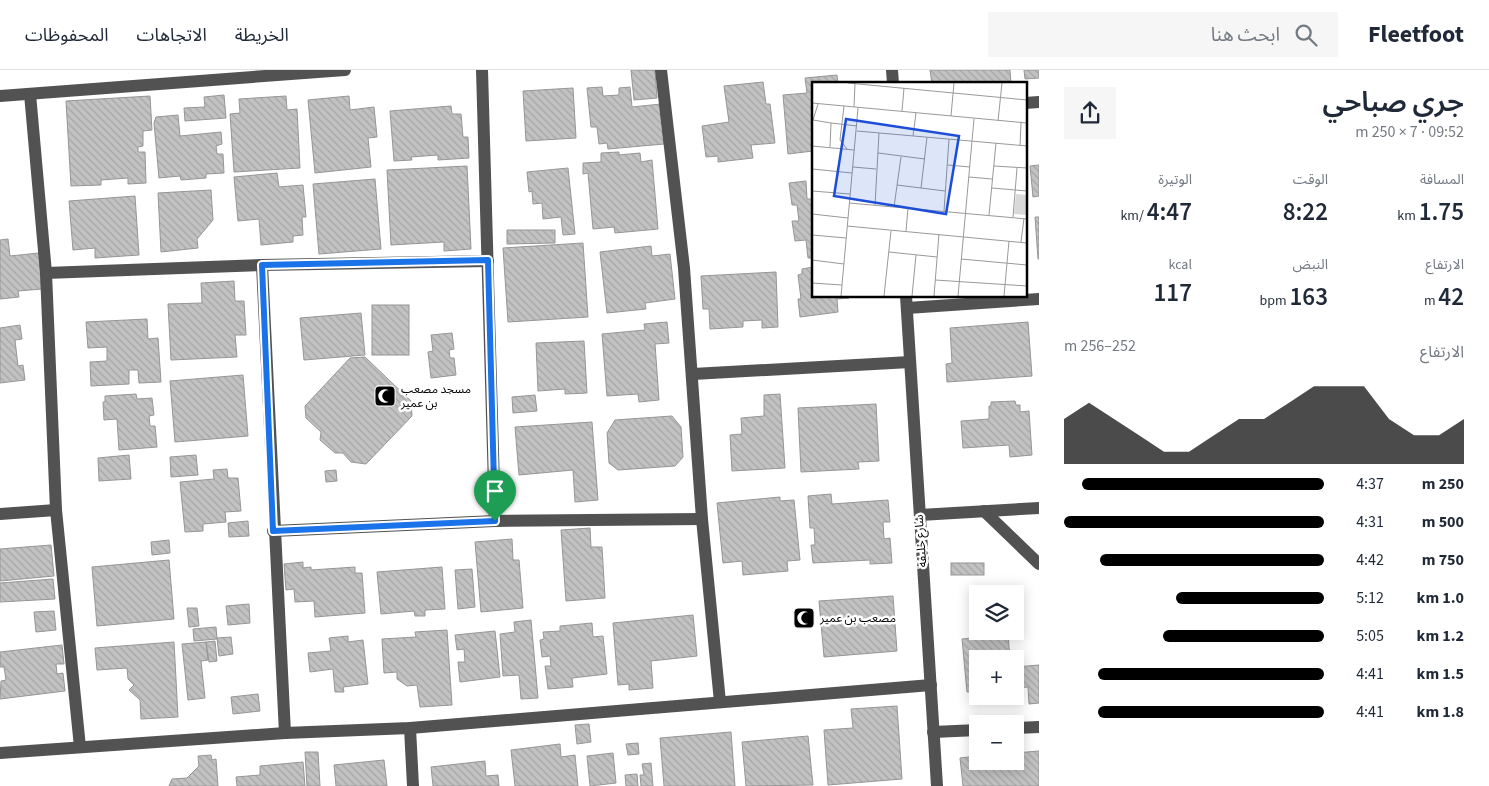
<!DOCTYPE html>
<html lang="ar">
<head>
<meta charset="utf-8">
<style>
  :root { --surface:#fff; --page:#f6f6f7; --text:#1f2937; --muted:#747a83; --line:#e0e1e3; --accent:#000 }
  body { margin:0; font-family:"Source Sans 3","Noto Sans Arabic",sans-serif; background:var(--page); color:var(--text); direction:rtl; height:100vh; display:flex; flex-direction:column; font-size:19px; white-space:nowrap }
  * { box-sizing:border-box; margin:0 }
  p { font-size:16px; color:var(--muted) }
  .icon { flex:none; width:28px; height:28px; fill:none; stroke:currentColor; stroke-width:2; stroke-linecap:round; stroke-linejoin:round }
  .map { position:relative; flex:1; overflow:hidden; direction:ltr }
  .side { display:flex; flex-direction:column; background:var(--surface); width:450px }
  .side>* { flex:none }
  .tools { position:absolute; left:969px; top:515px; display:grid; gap:10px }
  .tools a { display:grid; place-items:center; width:55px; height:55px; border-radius:0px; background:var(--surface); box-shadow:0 2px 12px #0003; font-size:25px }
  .pin { position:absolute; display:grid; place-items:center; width:42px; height:42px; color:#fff; margin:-51px -21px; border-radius:50% 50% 50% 0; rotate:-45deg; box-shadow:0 0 5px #0007 }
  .pin .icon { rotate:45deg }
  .round { display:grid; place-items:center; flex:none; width:52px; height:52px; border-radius:0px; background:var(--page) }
  .overview { display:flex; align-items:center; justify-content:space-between; height:85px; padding:0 25px }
  h1 { font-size:28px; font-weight:600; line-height:38px }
  .stats { display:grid; grid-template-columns:repeat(3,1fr); gap:8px; height:85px; padding:5px 25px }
  .stats div { display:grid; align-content:center }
  .stats b { font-size:25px; font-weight:600 }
  .stats small { font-size:14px; font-weight:400 }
  .stats p { font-size:14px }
  .chart { height:140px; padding:10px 25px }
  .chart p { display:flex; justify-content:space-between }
  .chart svg { width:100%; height:90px; margin-top:5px; fill:var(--accent); opacity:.7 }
  ul { padding:0 25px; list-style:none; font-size:16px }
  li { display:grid; grid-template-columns:80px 60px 1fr; align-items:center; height:38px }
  li i { height:12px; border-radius:6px; background:var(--accent) }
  header { display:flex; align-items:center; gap:30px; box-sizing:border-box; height:70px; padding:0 25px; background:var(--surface); border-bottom:1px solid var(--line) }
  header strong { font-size:24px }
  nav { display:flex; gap:28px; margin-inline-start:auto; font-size:18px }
  .search { width:350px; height:45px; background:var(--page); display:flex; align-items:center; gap:12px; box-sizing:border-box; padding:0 18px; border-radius:0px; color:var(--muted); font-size:19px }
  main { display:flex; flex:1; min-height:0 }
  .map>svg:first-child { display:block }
  .building { fill:url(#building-back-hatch); stroke:#969696 }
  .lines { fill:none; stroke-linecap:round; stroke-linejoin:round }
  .minor { stroke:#525252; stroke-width:12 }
  .route-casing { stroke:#fff; stroke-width:10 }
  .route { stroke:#1a73e8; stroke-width:6 }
  .labels { text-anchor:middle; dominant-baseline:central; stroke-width:5; stroke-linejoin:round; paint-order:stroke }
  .poi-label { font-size:12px; fill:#000; stroke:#fff; text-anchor:start }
  .street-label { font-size:12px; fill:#000; stroke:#fff }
  .inset-road { fill:none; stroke:#999; stroke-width:1 }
  .view { fill:#1d4ed8; fill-opacity:0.15; stroke:#1d4ed8; stroke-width:2.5 }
  .inset-edge { fill:none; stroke:#000; stroke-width:2.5 }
</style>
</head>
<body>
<header>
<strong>Fleetfoot</strong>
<div class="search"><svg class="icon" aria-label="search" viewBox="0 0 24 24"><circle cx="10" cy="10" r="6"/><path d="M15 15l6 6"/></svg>ابحث هنا</div>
<nav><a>الخريطة</a><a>الاتجاهات</a><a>المحفوظات</a></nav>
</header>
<main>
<section class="side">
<div class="overview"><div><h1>جري صباحي</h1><p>09:52 · 7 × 250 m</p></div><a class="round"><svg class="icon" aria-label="share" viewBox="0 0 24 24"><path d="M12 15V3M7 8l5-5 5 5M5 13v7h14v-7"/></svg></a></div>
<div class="stats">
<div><p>المسافة</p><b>1.75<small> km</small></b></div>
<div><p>الوقت</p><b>8:22</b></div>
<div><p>الوتيرة</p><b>4:47<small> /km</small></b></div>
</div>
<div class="stats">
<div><p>الارتفاع</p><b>42<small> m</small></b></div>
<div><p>النبض</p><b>163<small> bpm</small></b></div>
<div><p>kcal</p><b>117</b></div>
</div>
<div class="chart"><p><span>الارتفاع</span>252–256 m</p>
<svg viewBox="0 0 160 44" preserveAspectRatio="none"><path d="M0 44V22L10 14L20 22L30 30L40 38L50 38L60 30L70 22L80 22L90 14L100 6L110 6L120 6L130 22L140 30L150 30L160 22V44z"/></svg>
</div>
<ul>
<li><b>250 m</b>4:37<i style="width:93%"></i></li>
<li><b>500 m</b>4:31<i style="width:100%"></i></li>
<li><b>750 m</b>4:42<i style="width:86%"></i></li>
<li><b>1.0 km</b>5:12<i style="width:57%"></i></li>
<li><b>1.2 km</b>5:05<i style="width:62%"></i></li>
<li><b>1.5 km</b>4:41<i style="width:87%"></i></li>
<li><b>1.8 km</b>4:41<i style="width:87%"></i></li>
</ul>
</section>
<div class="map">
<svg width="1039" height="716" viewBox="0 0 1039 716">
  <defs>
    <pattern id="building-back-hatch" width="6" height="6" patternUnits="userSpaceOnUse" patternTransform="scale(1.25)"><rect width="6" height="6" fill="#c2c2c2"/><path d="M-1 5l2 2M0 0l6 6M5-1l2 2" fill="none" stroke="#a5a5a5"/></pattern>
  </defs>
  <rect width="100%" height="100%" fill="#fff"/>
  <g class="building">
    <polygon points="631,0 655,0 657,28 634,30"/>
    <polygon points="930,0 1010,0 1011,14 993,14 993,11 988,14 932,14"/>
    <polygon points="1024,0 1039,0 1039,8 1025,9"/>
    <polygon points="837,5 838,14 813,14 813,81 788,84 783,25 807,23 805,8"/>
    <polygon points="763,12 766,34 770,34 775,73 751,75 753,88 718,92 718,86 706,87 702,56 729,52 724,16"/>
    <polygon points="602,17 603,26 619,25 619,18 630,17 632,37 661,34 664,74 608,79 607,73 599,74 597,57 591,57 587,18"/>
    <polygon points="573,18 576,68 526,71 523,21"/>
    <polygon points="224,25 226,48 185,51 184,38 205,37 204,27"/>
    <polygon points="150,26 152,60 143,61 143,76 138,77 138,82 145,82 146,113 128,114 128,108 101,110 101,115 71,116 66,31"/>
    <polygon points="286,26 287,40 297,39 300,98 234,102 230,44 240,43 239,29"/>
    <polygon points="349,26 350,40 374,37 377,67 368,68 371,97 315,103 308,30"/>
    <polygon points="451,36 452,44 461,44 463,67 468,67 469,88 438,90 438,85 411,87 412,90 394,91 390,41"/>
    <polygon points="178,45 180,66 221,62 222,74 216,76 217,84 223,84 224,103 206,104 206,108 181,110 180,106 159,108 154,53 156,47"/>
    <polygon points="619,82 619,85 640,83 641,92 652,90 658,159 615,163 614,157 593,159 588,103 583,104 583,93 601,92 601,83"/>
    <polygon points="1039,95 1039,126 1033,127 1030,96"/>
    <polygon points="467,96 471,179 444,181 444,172 391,175 387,100"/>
    <polygon points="568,98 575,164 563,165 561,147 543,149 542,133 533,134 532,121 529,122 527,102"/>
    <polygon points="277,103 279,117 303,115 306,147 302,147 303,165 293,166 293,172 261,175 259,149 238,151 234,107"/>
    <polygon points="375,109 381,179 319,184 313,114"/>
    <polygon points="806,111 807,129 813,129 813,188 808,188 806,170 795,171 792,151 799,151 797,135 792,135 789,113"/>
    <polygon points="211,120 213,150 197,169 198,178 161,182 158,123"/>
    <polygon points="135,126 139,185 95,188 95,178 73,180 69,131"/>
    <polygon points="1035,147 1039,147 1039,189 1038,189"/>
    <polygon points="507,160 555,160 555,173 507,174"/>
    <polygon points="8,169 10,186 39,183 42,219 18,221 19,227 0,229 0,170"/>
    <polygon points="583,173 588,247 508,252 503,178"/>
    <polygon points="651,176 652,186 670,184 675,229 645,233 646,239 607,243 600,182"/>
    <polygon points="813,197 813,226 849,228 837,229 838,242 800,247 798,229 801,229 798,205 802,204 802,199"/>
    <polygon points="776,202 778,257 762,258 762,250 743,251 743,257 710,259 709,239 703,239 701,206"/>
    <polygon points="234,211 235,231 244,231 246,265 235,265 237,287 171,290 168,234 202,233 201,213"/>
    <rect x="372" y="235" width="37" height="50"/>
    <polygon points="361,243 365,285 304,290 300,248"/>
    <polygon points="147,249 148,269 158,268 161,312 139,313 138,300 129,300 129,314 91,316 90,292 107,291 107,277 88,278 86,252"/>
    <polygon points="667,252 669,273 655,274 659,330 639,332 638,324 607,326 602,264 645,260 644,254"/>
    <polygon points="1028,252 1032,306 947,312 946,294 952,293 950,258"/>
    <polygon points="20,255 22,269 15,270 18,296 23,295 25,310 0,313 0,258"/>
    <polygon points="452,263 454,279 449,280 450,288 454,288 456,305 431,308 428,282 433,281 431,265"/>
    <polygon points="584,271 587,323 565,324 565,319 538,321 536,273"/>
    <polygon points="365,287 411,331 412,346 366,394 351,392 343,383 335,383 320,370 321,362 306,348 305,336 350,288"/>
    <polygon points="243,305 248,366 175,372 170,311"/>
    <polygon points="136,324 137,329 152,328 154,345 149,346 150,356 155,356 157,377 119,380 117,349 104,350 103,332 105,332 105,326"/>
    <polygon points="780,324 785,398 732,401 730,365 742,364 741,348 764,346 764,325"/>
    <polygon points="535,325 537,341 513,343 512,327"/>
    <polygon points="1015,331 1016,335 1020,335 1020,342 1029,341 1032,385 1010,387 1009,375 963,378 961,351 989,349 989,336 991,336 991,332"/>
    <polygon points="876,334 879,391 858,392 859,399 801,402 798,338"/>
    <polygon points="672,346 681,357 683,387 675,396 618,400 609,393 607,363 615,350"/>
    <polygon points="592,352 598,430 575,432 573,400 519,405 515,357"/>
    <polygon points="129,385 131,409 99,411 98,388"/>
    <polygon points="196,385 198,405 171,407 170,387"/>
    <polygon points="227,399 228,408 238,408 241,441 225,442 226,452 203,454 203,461 185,462 180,412 214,409 213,400"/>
    <polygon points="336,400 337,411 326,412 325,401"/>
    <polygon points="831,424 832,434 888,430 890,452 883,452 884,469 890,468 892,493 870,494 870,490 813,493 811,475 815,475 814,458 810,458 808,426"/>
    <polygon points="780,427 780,431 794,430 800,490 787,491 788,501 743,505 742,491 723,493 717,433"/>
    <polygon points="248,451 249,466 229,467 228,453"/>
    <polygon points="590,458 591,477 602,477 605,528 566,531 561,460"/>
    <polygon points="512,469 513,490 519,490 523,538 481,542 475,472"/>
    <polygon points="169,470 170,483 152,485 151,472"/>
    <polygon points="51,475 54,506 0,511 0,479"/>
    <polygon points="169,490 174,549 97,556 92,497"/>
    <polygon points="303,492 303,498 311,497 311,500 355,497 355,503 362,503 365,543 315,547 314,531 295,532 294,519 286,520 284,494"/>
    <rect x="951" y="493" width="33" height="12"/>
    <polygon points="442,497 445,539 425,540 425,546 415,546 414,541 381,544 377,502"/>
    <polygon points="472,499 475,537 458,539 455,500"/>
    <polygon points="53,509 55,529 0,532 0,513"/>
    <polygon points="893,526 897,581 824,587 819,531"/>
    <polygon points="249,534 250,553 228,555 226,536"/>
    <polygon points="187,538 197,538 199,556 189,557"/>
    <polygon points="54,541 56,560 36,562 34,542"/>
    <polygon points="693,545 697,586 651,591 653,618 629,620 629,614 618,615 613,553"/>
    <polygon points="531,550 538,628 521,629 519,605 503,606 500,564 515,562 514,552"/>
    <polygon points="592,553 593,567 603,566 607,604 572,608 573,617 548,619 545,596 551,596 550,586 542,587 540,570 544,569 543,562 560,561 560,556"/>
    <polygon points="216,557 217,569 194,571 193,559"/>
    <polygon points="447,560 452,635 420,637 417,615 407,616 397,609 397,602 384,603 382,569 416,567 415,562"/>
    <polygon points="495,561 500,607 460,612 458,592 465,592 464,579 457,580 455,565"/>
    <polygon points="1008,564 1010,589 978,589 978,621 967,622 962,569"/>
    <polygon points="348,566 348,572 363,570 368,614 343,617 344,622 335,622 333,599 310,602 308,583 331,581 329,568"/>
    <polygon points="231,567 233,584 219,586 217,568"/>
    <polygon points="215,571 217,591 209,592 206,572"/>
    <polygon points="174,572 178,647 141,649 140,630 129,620 134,615 128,609 127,598 97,600 95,578"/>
    <polygon points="206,572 208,590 201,591 205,628 188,630 182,574"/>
    <polygon points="62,575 64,594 56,594 57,604 63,603 65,621 0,629 1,611 6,610 4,597 0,597 0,582"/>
    <polygon points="1039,595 1039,633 1029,634 1028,617 1015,618 1015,597"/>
    <polygon points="258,624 260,641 233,644 231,627"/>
    <polygon points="897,636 902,709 828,715 824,660 853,658 851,639"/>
    <polygon points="589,654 591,672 577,674 575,655"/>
    <polygon points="731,662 735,716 664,716 660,668"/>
    <polygon points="808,666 813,715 746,716 742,672"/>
    <polygon points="638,673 639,684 628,685 626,674"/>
    <polygon points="560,674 561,687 575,685 578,716 515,716 511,680"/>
    <polygon points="1039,681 1039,716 963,716 960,688 978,686 978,691 1015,691 1015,683"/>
    <polygon points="305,682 318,682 320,716 307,716"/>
    <polygon points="613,683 616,713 590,716 587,686"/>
    <polygon points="211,685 212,690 216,689 218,716 169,716 172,709 187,708 199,696 198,686"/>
    <polygon points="384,690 387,716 336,716 334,695"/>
    <polygon points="485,691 486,706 498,705 499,716 433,716 431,697"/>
    <polygon points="303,692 305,716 237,716 236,707 260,705 260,696"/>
    <polygon points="651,693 653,716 641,716 640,705 644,705 642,694"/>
    <polygon points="637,704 638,716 626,716 625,705"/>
  </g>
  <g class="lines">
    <g class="minor">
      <polyline points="482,0 495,451"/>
      <polyline points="661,0 684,198 702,449 720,632"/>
      <polyline points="892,0 893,14"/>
      <polyline points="30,24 46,203 56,440 80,677"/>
      <polyline points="0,26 345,0"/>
      <polyline points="1025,33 1039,32"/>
      <polyline points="262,195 285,663"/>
      <polyline points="46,203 262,195 488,191"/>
      <polyline points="906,226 937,716"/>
      <polyline points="907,238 1039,229"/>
      <polyline points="693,304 910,292"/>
      <polyline points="984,441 1039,494"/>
      <polyline points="0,444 56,440"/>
      <polyline points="920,445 1039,438"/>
      <polyline points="273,461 495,451 702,449"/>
      <polyline points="410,658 413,716"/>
      <polyline points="1015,658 1039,657"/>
      <polyline points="933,662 978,660"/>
      <polyline points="0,683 285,663 410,658 931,615"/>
    </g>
  </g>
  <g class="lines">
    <g class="route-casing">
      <polygon id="route" points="488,190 495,451 273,461 262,195"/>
    </g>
    <use href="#route" class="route"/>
  </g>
  <defs>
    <g id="mosque-square" transform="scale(1.125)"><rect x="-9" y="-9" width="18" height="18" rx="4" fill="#000" stroke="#fff"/><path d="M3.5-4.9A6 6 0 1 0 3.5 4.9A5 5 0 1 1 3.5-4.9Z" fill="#fff"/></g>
  </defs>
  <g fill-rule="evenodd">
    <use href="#mosque-square" x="385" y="326"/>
    <use href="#mosque-square" x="804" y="548"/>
  </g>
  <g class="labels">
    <g class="poi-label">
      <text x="401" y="319">مسجد مصعب<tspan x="401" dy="14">بن عمير</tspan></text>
      <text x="820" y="548">مصعب بن عمير</text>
    </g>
    <g class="street-label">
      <text transform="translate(921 471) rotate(-94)">شارع خليفة</text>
    </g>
  </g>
  <g transform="translate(812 12)">
    <rect width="215" height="215" fill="#fff"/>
    <path d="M204,112L215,113V133L202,132Z" fill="#d9d9d9"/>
    <path class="inset-road" d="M36,1L215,18M0,21L215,41M6,22L1,38L19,41L18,65M32,24L28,58L35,67M42,25L43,1M90,29L92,6M139,34L142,1M186,39L190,1M19,41L45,44M45,49L215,64M101,54L104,31M0,64L42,68M208,64L209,41M66,71L113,77M136,83L158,85M182,84L215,86M41,85L64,87M0,87L40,91M157,95L180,97M85,103L133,109M109,106L115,55M180,106L215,109M0,109L38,112M37,121L215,137M63,123L67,51M82,125L89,75M132,129L137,57M0,132L36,136M177,133L184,61M201,135L205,86M35,144L215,161M94,149L96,126M0,153L34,156M209,160L212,136M77,170L125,175M149,177L215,183M0,178L32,182M123,198L215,204M0,201L30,203M29,214L46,26M72,214L79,149M100,214L104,173M122,214L127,152M146,214L162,37M192,214L197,159"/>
    <path class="view" d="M34,37L147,54L134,132L22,114Z"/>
    <rect width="215" height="215" class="inset-edge"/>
  </g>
</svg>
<div class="tools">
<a><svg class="icon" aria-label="layers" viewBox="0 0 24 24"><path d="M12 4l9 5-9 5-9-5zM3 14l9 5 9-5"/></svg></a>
<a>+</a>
<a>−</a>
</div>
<div class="pin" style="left:495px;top:451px;background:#1e9e55"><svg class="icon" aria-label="arrive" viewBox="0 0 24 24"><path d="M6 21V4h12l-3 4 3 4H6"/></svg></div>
</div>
</main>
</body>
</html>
